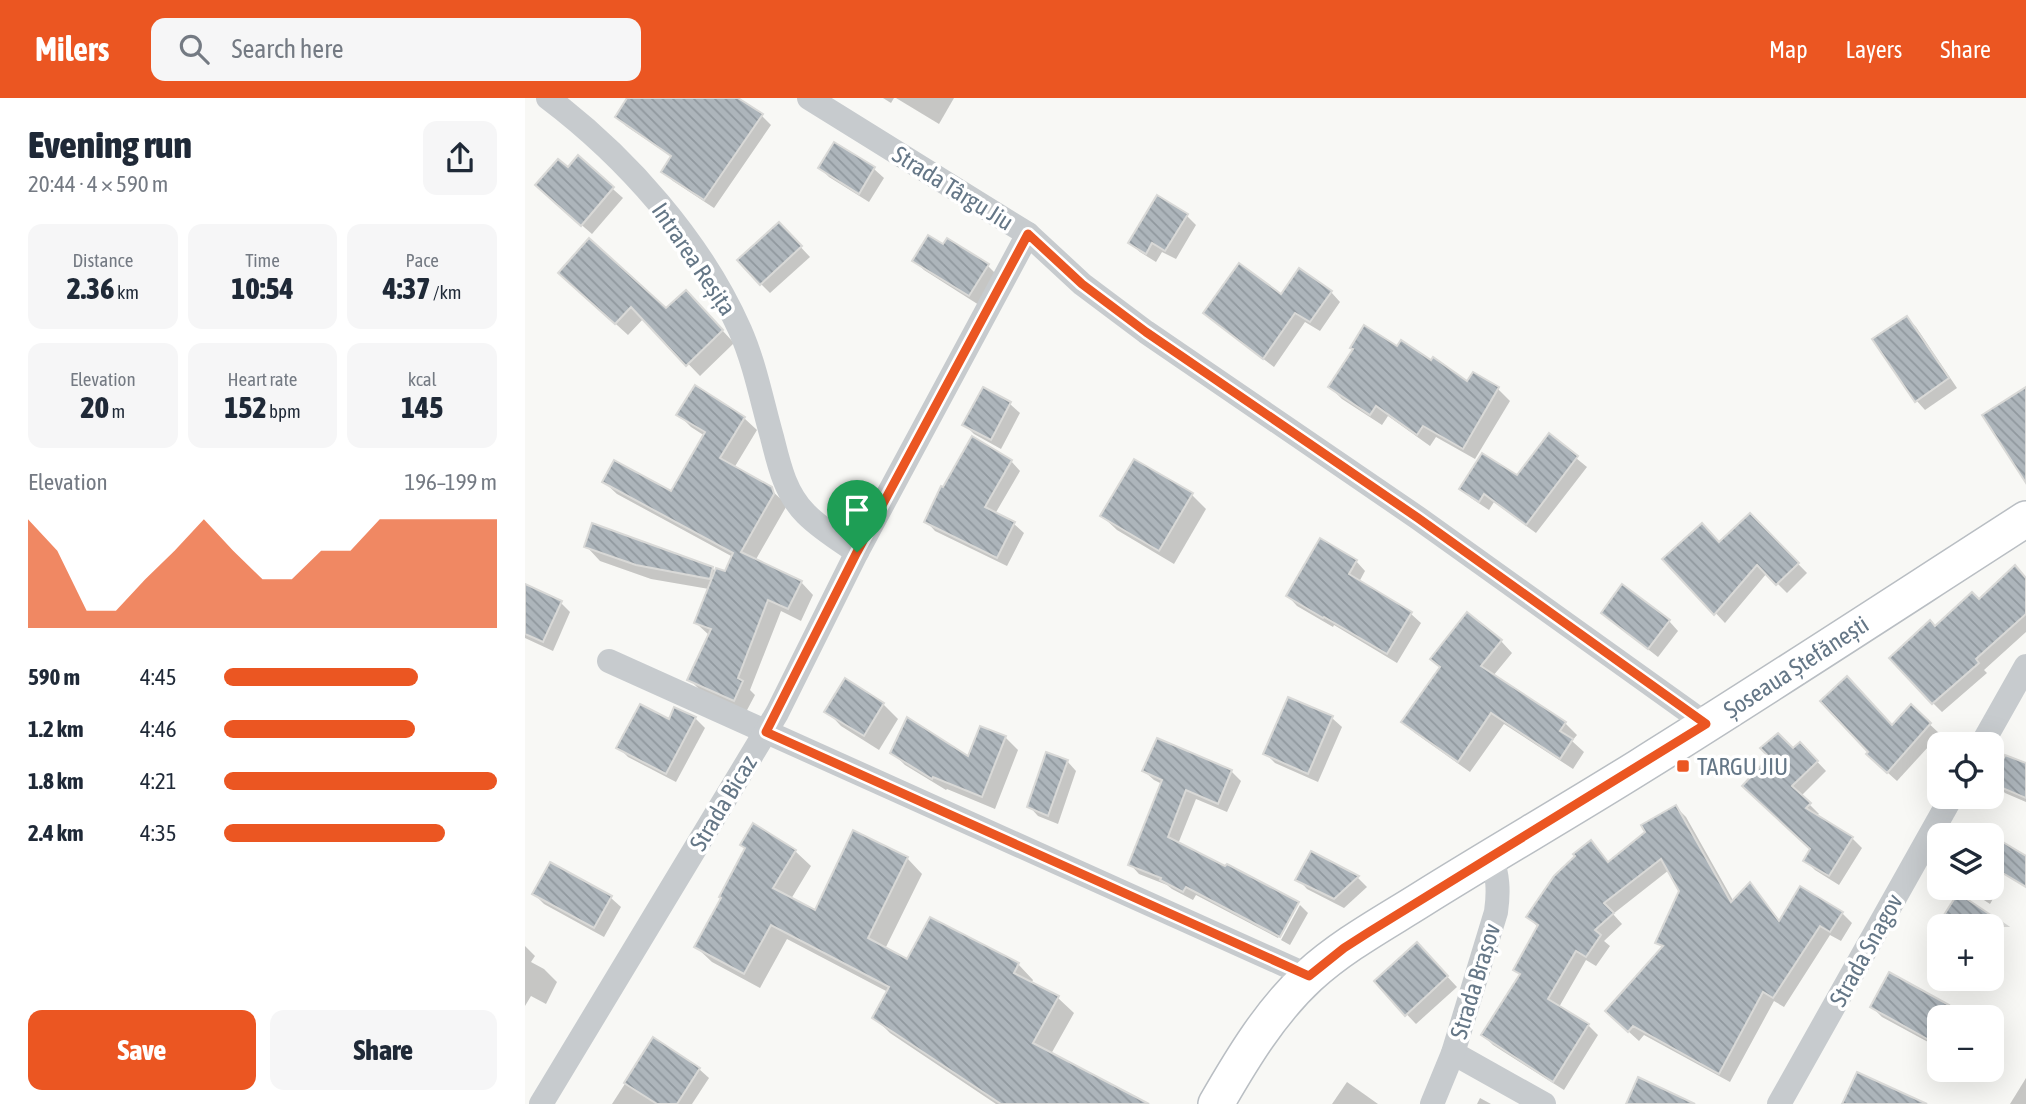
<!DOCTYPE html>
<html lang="en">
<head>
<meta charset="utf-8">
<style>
  :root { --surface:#fff; --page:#f6f6f7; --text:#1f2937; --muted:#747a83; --accent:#eb5622 }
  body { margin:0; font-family:"Asap Condensed",sans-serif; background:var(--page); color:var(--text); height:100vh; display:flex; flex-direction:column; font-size:26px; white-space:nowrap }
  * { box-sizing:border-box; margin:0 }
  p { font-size:23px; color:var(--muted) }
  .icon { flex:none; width:38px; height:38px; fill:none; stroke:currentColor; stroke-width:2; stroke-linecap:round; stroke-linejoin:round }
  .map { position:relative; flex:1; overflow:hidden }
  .side { display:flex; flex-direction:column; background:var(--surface); width:525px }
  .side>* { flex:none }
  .controls { position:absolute; left:1402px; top:634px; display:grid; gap:14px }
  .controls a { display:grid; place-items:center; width:77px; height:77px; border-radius:14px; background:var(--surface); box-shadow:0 7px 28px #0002; font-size:35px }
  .pin { position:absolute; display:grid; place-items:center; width:60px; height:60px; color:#fff; margin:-72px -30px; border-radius:50% 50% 50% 0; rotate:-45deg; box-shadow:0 0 7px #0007 }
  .pin .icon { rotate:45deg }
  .round { display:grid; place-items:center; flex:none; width:74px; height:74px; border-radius:14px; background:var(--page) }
  .head { display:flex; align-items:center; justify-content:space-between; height:119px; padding:0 28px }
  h1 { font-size:38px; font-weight:800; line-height:52px }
  .stats { display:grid; grid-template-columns:repeat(3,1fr); gap:10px; height:119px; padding:7px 28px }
  .stats div { display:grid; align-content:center; border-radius:14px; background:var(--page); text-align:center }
  .stats b { font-size:30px; font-weight:800 }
  .stats small { font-size:19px; font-weight:400 }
  .stats p { font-size:19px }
  .chart { height:196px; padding:14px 28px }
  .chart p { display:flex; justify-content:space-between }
  .chart svg { width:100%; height:126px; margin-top:7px; fill:var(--accent); opacity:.7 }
  .primary-button { display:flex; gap:14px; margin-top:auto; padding:14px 28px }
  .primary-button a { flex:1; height:80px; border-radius:14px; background:var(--accent); color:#fff; font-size:28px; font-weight:800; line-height:80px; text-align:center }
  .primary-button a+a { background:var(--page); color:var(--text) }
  ul { padding:0 28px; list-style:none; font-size:23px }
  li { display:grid; grid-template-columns:112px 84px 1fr; align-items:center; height:52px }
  li i { height:18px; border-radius:9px; background:var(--accent) }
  header { display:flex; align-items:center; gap:42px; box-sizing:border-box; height:98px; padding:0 35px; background:var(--accent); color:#fff }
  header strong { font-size:33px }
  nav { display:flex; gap:38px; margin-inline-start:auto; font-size:24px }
  .search { width:490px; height:63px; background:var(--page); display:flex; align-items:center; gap:18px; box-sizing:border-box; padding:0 24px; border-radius:14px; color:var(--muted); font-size:26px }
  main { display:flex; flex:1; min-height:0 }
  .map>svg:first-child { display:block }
  .shadow { fill:#0003 }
  .building { fill:url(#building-back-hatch); stroke:#d9d9d7; stroke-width:2 }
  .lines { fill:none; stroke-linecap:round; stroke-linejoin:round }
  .secondary-casing { stroke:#b9bec3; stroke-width:38 }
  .street { stroke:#c7cbce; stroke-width:24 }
  .secondary { stroke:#fff; stroke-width:35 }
  .route-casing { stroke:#fff; stroke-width:14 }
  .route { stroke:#eb5622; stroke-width:9 }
  .poi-dot { fill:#eb5622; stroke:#fff; stroke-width:2.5 }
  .labels { text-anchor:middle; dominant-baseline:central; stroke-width:7; stroke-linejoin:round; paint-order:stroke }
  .street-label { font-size:24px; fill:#657787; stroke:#fff }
  .poi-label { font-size:24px; fill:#657787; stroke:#fff; text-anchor:start }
</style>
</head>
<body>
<header>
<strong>Milers</strong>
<div class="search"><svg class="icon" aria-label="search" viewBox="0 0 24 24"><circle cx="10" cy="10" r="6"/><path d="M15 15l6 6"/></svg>Search here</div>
<nav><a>Map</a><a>Layers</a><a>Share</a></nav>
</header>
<main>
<section class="side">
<div class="head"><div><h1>Evening run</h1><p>20:44 · 4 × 590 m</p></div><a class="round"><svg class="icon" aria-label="share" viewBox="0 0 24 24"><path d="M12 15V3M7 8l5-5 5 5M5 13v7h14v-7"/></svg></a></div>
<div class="stats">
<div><p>Distance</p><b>2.36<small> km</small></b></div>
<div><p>Time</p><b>10:54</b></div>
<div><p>Pace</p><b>4:37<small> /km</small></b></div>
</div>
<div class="stats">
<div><p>Elevation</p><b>20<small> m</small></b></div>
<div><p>Heart rate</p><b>152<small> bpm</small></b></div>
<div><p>kcal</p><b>145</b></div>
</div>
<div class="chart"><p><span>Elevation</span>196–199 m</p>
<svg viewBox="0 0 160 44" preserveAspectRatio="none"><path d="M0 44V6L10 17L20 38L30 38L40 27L50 17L60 6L70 17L80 27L90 27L100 17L110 17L120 6L130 6L140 6L150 6L160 6V44z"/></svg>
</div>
<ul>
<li><b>590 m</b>4:45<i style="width:71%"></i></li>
<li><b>1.2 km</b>4:46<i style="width:70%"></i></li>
<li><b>1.8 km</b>4:21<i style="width:100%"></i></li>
<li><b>2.4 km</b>4:35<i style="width:81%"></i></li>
</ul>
<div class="primary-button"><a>Save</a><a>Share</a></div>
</section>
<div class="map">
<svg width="1501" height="1006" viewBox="0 0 1501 1006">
  <defs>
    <pattern id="building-back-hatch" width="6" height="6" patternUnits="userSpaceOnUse" patternTransform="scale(1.75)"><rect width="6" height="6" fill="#adb5bb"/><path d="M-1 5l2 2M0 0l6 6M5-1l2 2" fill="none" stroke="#90989e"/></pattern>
  </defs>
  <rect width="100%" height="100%" fill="#f8f8f5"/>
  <g class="shadow">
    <polygon points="104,0 210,0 237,18 246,27 189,110 148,83 138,73 147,59 101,28 92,18"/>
    <polygon points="358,0 369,0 366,5"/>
    <polygon points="371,0 429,0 414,26"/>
    <polygon points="310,46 349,71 359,80 344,104 304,79 295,70"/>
    <polygon points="53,60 98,100 67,136 22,97"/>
    <polygon points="662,118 671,127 651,161 637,154 631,164 615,154 605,145"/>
    <polygon points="254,126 285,159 245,195 236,186"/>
    <polygon points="390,163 463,168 472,177 454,207 399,172"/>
    <polygon points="48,187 142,213 173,206 209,245 175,278 119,220 103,237"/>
    <polygon points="806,194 815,204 795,233 780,224 749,269 690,224 680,215 756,198"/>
    <polygon points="1382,220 1391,229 1432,290 1400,312 1391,302"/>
    <polygon points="872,251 943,285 973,291 985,303 950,361 911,339 905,348 863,318 857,327 817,301 805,289 829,252"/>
    <polygon points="459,291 485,306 495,315 476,351 449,336 440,327"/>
    <polygon points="154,317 219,320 232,332 209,370 245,391 259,404 261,409 230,463 276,484 288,497 276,523 256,513 225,592 230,597 221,614 177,594 164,581 185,538 171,525 184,491 126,481 75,463 61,448 187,470 191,474 201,475 208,459 92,396 79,384 147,395 180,338 166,329"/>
    <polygon points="1024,338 1062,369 1011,435 969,404 964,412 946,400 936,391 992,380"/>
    <polygon points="486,363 495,373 470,416 489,426 499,435 482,468 410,433 401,423"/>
    <polygon points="667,397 681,411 649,466 592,432 577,418"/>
    <polygon points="1225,417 1282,475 1262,495 1242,475 1200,525 1140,461 1195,446"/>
    <polygon points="831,463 840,473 834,484 886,516 896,525 872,565 809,527 808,529 772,508 763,498"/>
    <polygon points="1489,470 1501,481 1501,534 1459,572 1462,575 1417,614 1408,605 1411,530 1454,503"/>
    <polygon points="0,495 36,505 45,514 28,553 0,540"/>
    <polygon points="1078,515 1144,523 1153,533 1133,559 1088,524"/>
    <polygon points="976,543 987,555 968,578 1040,625 1052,637 1047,643 1059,654 1048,671 979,626 945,674 890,635 879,624"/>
    <polygon points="358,606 373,621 354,652 316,628 302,613"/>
    <polygon points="1386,609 1415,636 1372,683 1353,666 1368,629"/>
    <polygon points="170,620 180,630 151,684 103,659 94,650"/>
    <polygon points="807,620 817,629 793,684 750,665 740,655"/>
    <polygon points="480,639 493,652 470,711 422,691 421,692 380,667 367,654 444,660"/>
    <polygon points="1269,653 1284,655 1301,673 1276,698 1294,716 1291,718 1327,740 1337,750 1314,787 1290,772 1280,762 1287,751 1229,697"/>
    <polygon points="1481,659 1501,667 1501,704 1480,695 1470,685"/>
    <polygon points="542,663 551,673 533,726 513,718 504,708"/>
    <polygon points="619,673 706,673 716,683 702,714 671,701 653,746 701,771 703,768 773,806 771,806 753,840 671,797 668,802 647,791 642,787 614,776 605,766 637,686 629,682"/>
    <polygon points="1151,709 1161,719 1209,804 1225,787 1256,824 1317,815 1327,825 1316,843 1305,837 1259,909 1249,903 1205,984 1119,937 1114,943 1092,923 1138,850 1132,844 1156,793 1144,772 1088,816 1097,826 1079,843 1085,848 1071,868 1061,862 1034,909 1063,927 1073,937 1039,992 968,947 958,937 996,877 990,871 1014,830 1003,819 1066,744 1084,765"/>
    <polygon points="270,753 286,768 266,801 290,814 382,760 397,776 360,851 383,863 493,866 508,882 506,886 533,900 549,915 526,956 620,1006 471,1006 365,935 349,919 363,894 262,841 235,890 187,864 171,849"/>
    <polygon points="787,755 833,780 842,789 819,810 782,791 773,781"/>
    <polygon points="1466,775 1477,785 1465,806 1439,789 1466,789"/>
    <polygon points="9,796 86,800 96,809 79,839 19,806"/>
    <polygon points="1434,798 1469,821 1478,831 1466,848 1466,828 1414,828 1414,844 1407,838"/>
    <polygon points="775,807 783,815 765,847 756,842"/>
    <polygon points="0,848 10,858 6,864 19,871 32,884 21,906 6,898 0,908"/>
    <polygon points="901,856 932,889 891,926 851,884"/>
    <polygon points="1423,908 1432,918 1414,919 1414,950 1357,919 1347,909"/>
    <polygon points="128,942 174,971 184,980 167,1006 87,1006"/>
    <polygon points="1501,980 1501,1006 1485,1006"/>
    <polygon points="822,984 853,1006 807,1006"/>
    <polygon points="955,1000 966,1006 952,1006"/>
  </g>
  <g class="building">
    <polygon points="102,0 213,0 238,16 179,102 136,74 146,58 90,19"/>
    <polygon points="309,44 350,69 334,96 293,70"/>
    <polygon points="53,57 89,89 56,128 10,87 33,61 43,69"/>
    <polygon points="632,97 663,116 640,153 627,145 621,156 603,145"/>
    <polygon points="254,124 277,148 235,187 212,162"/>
    <polygon points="403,137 418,146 422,140 464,166 444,198 387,163"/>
    <polygon points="64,140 141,210 161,192 198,232 161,268 106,209 90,226 33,175"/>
    <polygon points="714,165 756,196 774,170 807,193 785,224 770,215 738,261 678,215"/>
    <polygon points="1382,218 1424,280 1390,304 1347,241"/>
    <polygon points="839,227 872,248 876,242 906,262 908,259 942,283 948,274 974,289 938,351 898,328 892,337 851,308 845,317 803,289 828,251 825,250"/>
    <polygon points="170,287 220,319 195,360 247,389 249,396 216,454 277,483 263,511 243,502 213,580 218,583 209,603 162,582 186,531 169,525 191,470 200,473 208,455 77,384 89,362 146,393 180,334 151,317"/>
    <polygon points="458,289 486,304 466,342 437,327"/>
    <polygon points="1501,289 1501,385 1457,317"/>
    <polygon points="1024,335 1053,358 1001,427 959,396 954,404 934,391 957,355 992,377"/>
    <polygon points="447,338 487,362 460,409 490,424 472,460 399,424 416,388 418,389"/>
    <polygon points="609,361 668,395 634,453 575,418"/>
    <polygon points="1225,415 1274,465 1251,487 1232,467 1189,517 1137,461 1177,425 1194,444"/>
    <polygon points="67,425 188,469 185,481 111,467 59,449"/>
    <polygon points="795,440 832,462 824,476 887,514 862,556 799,519 798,520 761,498"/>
    <polygon points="1490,467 1501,480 1501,516 1451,561 1454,565 1407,606 1364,560 1405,522 1410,528 1447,494 1454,501"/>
    <polygon points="0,486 37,503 18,544 0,536"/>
    <polygon points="1097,486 1145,522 1123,551 1076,515"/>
    <polygon points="942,514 977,542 956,568 1041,624 1035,633 1048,641 1035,661 966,615 933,664 876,624 915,569 905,561"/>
    <polygon points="1322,578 1367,627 1386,606 1406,625 1362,675 1341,656 1343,654 1295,603"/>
    <polygon points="320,580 359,605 339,638 299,614"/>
    <polygon points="763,599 808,618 783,676 738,656"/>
    <polygon points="115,606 144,621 149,609 171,619 141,676 91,650"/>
    <polygon points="382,619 443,658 455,628 481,638 457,699 408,679 407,681 365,655"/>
    <polygon points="1253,635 1268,650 1275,644 1293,663 1267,688 1286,705 1281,710 1328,739 1304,778 1278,763 1285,751 1217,688 1244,659 1235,650"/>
    <polygon points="632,640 707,672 693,706 661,692 643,739 700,768 702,766 774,804 755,839 661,789 658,794 635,782 636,780 603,767 637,682 617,673"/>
    <polygon points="521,654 543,662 523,718 502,709"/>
    <polygon points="1480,657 1501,665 1501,700 1468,686"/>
    <polygon points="1151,707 1206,804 1225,784 1254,823 1275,788 1318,814 1305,834 1295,828 1248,900 1238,894 1194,976 1108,928 1103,934 1080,913 1138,848 1130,845 1154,793 1136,761 1079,805 1089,815 1070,832 1076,837 1061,859 1051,853 1023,901 1064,926 1028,984 956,937 995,876 988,872 1013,827 1001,819 1029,778 1050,758 1048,756 1066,742 1083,764 1120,734 1116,727"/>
    <polygon points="228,725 271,752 248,790 290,812 328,732 383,759 343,840 382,861 405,819 494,865 489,875 534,898 508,945 624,1006 476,1006 347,920 364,889 246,827 219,876 169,849 196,800 194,799 220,750 215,747"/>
    <polygon points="1466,737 1501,758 1501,789 1466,768"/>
    <polygon points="786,753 834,778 809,801 770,782"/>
    <polygon points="25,764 87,798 69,830 7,796"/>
    <polygon points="1433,795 1482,828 1412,828"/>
    <polygon points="892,844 923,878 880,918 849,883"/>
    <polygon points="1364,874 1424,907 1417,919 1414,919 1414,924 1404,942 1345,909"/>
    <polygon points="128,939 175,970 152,1006 132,1006 99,985"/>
    <polygon points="1332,974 1402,1006 1317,1006"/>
    <polygon points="1113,979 1170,1006 1101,1006"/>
  </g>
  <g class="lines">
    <g class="secondary-casing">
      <path id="secondary" d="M691,1006C717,961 745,914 784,878C818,847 859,825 897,801C969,756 1042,714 1114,669C1244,588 1372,504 1501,421"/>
    </g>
    <g class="street">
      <path d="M23,0C101,59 175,142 215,232C230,266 237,304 247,339C254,367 260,395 281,416C296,431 314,442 332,454"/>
      <polyline points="284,0 503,136 557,186 621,234 893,420 1181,626"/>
      <polyline points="84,563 784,878"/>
      <polyline points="1457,646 1501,568"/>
      <polyline points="928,955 1019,1006"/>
      <polyline points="16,1006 252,615 332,454 503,136"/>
      <path d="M907,1006L928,955L971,814C974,793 973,777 966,758"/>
      <polyline points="1254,1006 1427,698"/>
    </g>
    <use href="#secondary" class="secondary"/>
  </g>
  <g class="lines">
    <g class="route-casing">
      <polygon id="route" points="503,136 557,186 621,234 893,420 1181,626 844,834 819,850 784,878 241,634 332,454"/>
    </g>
    <use href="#route" class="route"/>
  </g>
  <rect class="poi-dot" x="1151" y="661" width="14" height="14" rx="3.5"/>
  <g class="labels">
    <g class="street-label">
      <text transform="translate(428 90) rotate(32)">Strada Târgu Jiu</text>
      <text transform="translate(169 161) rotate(56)">Intrarea Reșița</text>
      <text transform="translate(1271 569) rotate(-33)">Șoseaua Ștefănești</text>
      <text transform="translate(198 705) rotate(-59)">Strada Bicaz</text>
      <text transform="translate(1341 852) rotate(-61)">Strada Snagov</text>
      <text transform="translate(950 883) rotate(-73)">Strada Brașov</text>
    </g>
    <g class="poi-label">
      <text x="1172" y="668">TARGU JIU</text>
    </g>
  </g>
</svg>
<div class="controls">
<a><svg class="icon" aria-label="locate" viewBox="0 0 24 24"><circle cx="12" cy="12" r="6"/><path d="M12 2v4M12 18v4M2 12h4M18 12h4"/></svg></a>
<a><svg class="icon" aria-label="layers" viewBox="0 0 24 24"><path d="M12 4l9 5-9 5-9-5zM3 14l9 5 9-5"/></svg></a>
<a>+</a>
<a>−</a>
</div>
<div class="pin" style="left:332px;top:454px;background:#1e9e55"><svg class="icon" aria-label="arrive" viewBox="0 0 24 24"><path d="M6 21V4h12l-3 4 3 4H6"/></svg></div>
</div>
</main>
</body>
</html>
